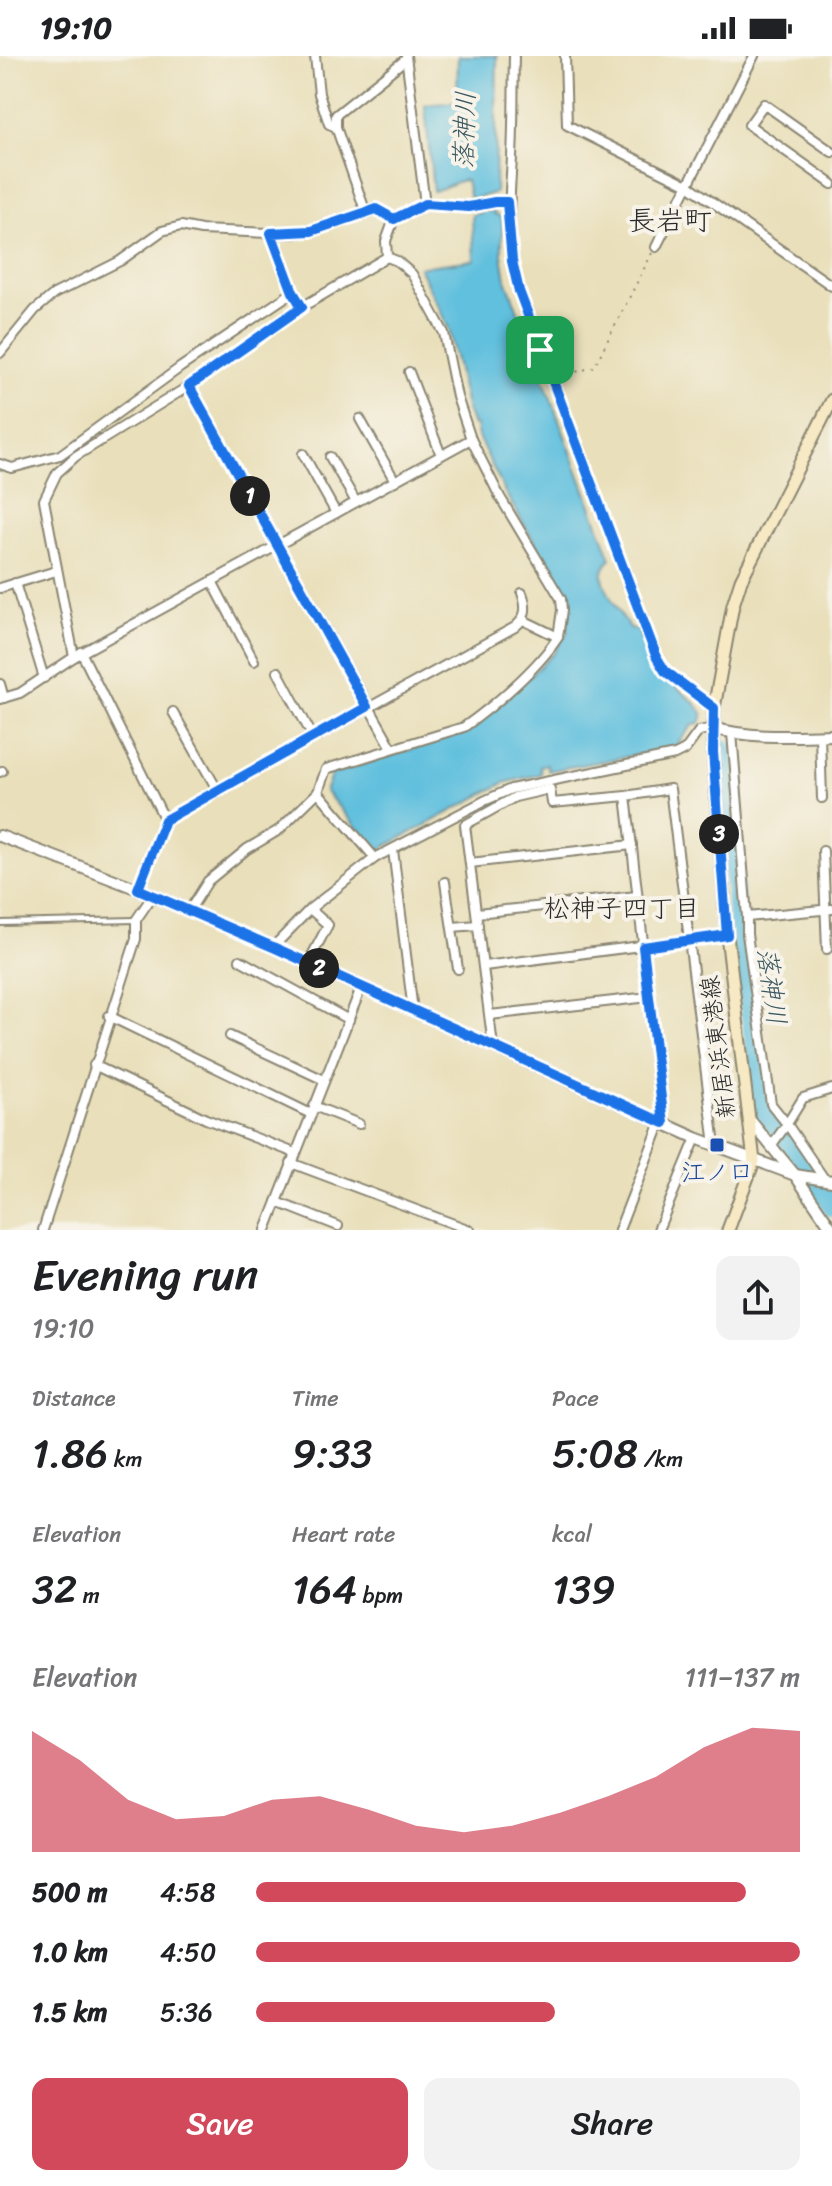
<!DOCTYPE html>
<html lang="en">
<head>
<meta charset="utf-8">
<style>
  :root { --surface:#fff; --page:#f2f2f2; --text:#202124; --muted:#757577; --accent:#d1495b }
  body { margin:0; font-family:Sriracha,"Klee One",sans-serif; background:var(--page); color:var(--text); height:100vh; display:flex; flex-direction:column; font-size:30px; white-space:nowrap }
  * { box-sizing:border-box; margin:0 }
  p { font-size:26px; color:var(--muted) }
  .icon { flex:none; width:44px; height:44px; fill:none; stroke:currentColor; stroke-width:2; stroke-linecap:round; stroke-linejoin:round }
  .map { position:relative; height:1174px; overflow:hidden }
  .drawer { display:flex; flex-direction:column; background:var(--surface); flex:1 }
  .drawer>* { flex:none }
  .pin { position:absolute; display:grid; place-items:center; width:68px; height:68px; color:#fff; margin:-34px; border-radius:16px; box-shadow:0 4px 12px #0006 }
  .km { position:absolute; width:40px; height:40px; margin:-20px; border-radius:50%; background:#222; color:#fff; font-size:22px; line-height:40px; text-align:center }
  .round { display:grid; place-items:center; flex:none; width:84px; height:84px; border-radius:16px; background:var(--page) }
  .headline { display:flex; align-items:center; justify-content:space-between; height:136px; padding:0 32px }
  h1 { font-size:44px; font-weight:600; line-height:60px }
  .figures { display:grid; grid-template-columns:repeat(3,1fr); gap:12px; height:136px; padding:8px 32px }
  .figures div { display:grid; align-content:center }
  .figures b { font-size:40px; font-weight:600 }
  .figures small { font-size:22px; font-weight:400 }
  .figures p { font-size:22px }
  .chart { height:224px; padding:16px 32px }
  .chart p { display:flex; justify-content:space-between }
  .chart svg { width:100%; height:144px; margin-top:8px; fill:var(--accent); opacity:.7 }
  .cta { display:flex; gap:16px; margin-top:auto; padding:16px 32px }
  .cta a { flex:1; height:92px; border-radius:16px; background:var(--accent); color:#fff; font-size:32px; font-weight:600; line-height:92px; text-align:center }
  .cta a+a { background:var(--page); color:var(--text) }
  ul { padding:0 32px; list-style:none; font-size:26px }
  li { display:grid; grid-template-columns:128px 96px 1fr; align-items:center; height:60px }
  li i { height:20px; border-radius:10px; background:var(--accent) }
  .status { display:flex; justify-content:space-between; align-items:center; height:56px; padding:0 40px; background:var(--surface); direction:ltr }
  .status svg { height:22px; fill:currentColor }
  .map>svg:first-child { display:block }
  .water { fill:#60c0de; stroke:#467684; stroke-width:2 }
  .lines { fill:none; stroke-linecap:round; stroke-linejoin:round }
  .river { stroke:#60c0de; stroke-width:18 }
  .service-casing { stroke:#8a8572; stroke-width:8 }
  .minor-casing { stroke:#8a8572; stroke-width:12 }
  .tertiary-casing { stroke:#8a8572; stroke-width:14 }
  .secondary-casing { stroke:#8a8572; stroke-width:15 }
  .path { stroke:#8a8572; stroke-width:2; stroke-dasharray:2 6; stroke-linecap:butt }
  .service { stroke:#fff; stroke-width:4 }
  .minor { stroke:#fff; stroke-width:8 }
  .tertiary { stroke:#fff; stroke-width:10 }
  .secondary { stroke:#f6e9c3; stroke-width:11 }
  .route-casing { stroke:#fff; stroke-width:16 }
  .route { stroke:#1a73e8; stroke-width:10 }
  .transit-dot { fill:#1a4fb4; stroke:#f7f3e8; stroke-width:3 }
  .labels { text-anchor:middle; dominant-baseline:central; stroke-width:8; stroke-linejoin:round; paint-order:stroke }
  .street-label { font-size:24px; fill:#2b2b2b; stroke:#f7f3e8 }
  .transit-label { font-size:24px; fill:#164399; stroke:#f7f3e8 }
  .water-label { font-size:26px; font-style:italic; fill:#3b5861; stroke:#f7f3e8 }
  .neighbourhood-label { font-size:26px; fill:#2b2b2b; stroke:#f7f3e8 }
  .quarter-label { font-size:28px; fill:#2b2b2b; stroke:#f7f3e8 }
</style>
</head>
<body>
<div class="status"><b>19:10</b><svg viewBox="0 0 49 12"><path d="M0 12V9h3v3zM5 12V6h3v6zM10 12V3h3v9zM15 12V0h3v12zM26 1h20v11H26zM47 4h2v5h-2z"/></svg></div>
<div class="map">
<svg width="832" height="1174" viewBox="0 0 832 1174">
  <rect width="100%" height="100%" fill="#f7f3e8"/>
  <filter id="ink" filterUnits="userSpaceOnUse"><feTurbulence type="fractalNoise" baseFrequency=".0125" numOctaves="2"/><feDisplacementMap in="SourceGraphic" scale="16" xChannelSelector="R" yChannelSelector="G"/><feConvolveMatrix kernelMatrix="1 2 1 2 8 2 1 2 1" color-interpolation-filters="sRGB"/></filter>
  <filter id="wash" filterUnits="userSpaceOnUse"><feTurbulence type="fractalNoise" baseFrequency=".006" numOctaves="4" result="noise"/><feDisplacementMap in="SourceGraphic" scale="32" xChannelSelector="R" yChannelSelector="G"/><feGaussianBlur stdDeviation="1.8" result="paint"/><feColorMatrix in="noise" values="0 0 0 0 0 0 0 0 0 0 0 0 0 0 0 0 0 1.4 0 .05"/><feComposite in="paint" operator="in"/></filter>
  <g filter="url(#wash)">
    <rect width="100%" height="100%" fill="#e9dfba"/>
    <g class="water">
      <path d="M458,0H497L495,137L470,143L466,124C452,125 446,133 433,135L425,49L457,46Z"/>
      <path d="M494,154V158L500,160L502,164V199L506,223L611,503C606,508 602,513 603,521C604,532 623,566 632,573H637L656,614L695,647L703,658L700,667L693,669L674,692L548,715L547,708L540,710L541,718L504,727L377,795L325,735L332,718L463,677L497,651L554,597L567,577L569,561L566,539L506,438L478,381L476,369H473L466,351L449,273L419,211L474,204L472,159Z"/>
    </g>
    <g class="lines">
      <polyline class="river" points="724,692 737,865 763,1055 805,1107 832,1152"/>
    </g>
  </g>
  <g filter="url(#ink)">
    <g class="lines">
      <g class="service-casing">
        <polyline id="service" points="0,867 136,864"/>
      </g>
      <g class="minor-casing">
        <g id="minor">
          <polyline points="315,0 319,38 329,68 336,71 366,157"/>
          <polyline points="406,0 425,148"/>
          <path d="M514,0C513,39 514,79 511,118C508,163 508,192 519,235L657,602L665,615L714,652"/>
          <polyline points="565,0 567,69 688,129 832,230"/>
          <polyline points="336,71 336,59 406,3"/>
          <polyline points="832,96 764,48 749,69 832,128"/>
          <polyline points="394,163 425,148 469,151 507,146"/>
          <polyline points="656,191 754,0"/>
          <polyline points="293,236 302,251 387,201"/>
          <polyline points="0,297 35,254 54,238 120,205 162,175 181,170 201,174 293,178 311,175 376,153 394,163 386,185 387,201 397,205 412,218 444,277 457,341 471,383 74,601"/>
          <polyline points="409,316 441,399"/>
          <polyline points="189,330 392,692"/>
          <polyline points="360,363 395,425"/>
          <polyline points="471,383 500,441 561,543 562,554 558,581"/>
          <polyline points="303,398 336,457"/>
          <polyline points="330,401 356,446"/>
          <polyline points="0,408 12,412 60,399 181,311 293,236 271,177"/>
          <polyline points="212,525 254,605"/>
          <polyline points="15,527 44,622"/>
          <polyline points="0,532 56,515"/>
          <path d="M81,596L165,764L515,571C527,561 527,551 522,537"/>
          <polyline points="278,616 313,681"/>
          <polyline points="0,628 4,642"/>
          <polyline points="0,643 20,637 74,601 44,444 57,417 76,400 189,330 302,251"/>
          <polyline points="173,656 218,735"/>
          <polyline points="732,677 747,861 832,853"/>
          <polyline points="820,679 822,742"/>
          <polyline points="0,716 2,715"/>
          <polyline points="626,740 664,1067"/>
          <polyline points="393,794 413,955"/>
          <polyline points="823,795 827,893"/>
          <path d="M375,802L318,736L326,713L464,671C493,651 539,611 558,581L523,564"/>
          <polyline points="470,807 632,789"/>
          <polyline points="445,826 458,913"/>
          <polyline points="138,833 165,764"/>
          <polyline points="189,855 208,825 247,793 279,774 318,736"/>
          <polyline points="477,857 637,840"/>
          <polyline points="747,861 747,878 771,1048 787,1068 771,1090"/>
          <polyline points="452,871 478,869"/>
          <polyline points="273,891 310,853 375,802 484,745 511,733 675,699 685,694 699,675 713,672"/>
          <polyline points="240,904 349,964"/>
          <polyline points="308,907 328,869 310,853"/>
          <polyline points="484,910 727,879"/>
          <polyline points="490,959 649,941"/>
          <polyline points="109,960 311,1058"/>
          <polyline points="230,980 324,1024"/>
          <polyline points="493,990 465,769 515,741 550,733 552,747 626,740 670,733 715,1089"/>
          <polyline points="94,1009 206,1063 295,1097"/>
          <polyline points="314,1050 359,1068"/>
          <polyline points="291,1107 470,1174"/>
          <polyline points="825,1124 787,1068 803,1042 832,1033"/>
          <polyline points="277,1146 338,1170"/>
          <polyline points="43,1174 136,883 136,864 153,839"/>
          <polyline points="266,1174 361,932"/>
          <polyline points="619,1174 661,1066"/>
          <polyline points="658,1174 696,1082"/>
        </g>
      </g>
      <g class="tertiary-casing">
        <g id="tertiary">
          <path d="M713,672C753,683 792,680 832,679"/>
          <polyline points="0,780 138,833 273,891 696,1082 795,1119 832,1125"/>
          <polyline points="749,1063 795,1119 832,1173"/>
        </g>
      </g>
      <g class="secondary-casing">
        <polyline id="secondary" points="728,1174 754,1105 727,879 713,696 714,652 733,549 741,524 832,344"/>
      </g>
      <polyline class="path" points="561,320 594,311 652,197"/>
      <use href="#service" class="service"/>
      <use href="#minor" class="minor"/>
      <use href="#tertiary" class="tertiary"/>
      <use href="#secondary" class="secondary"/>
    </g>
  </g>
  <g class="lines" filter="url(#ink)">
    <g class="route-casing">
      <polygon id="route" points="495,146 507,146 512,205 519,235 657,602 665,615 714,652 713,696 727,879 643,891 664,1067 273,891 138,833 165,764 367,651 189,330 302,251 293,236 271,177 311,175 376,153 394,163 425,148 469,151"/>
    </g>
    <use href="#route" class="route"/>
  </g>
  <rect class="transit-dot" x="709" y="1081" width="16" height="16" rx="4"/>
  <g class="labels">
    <g class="street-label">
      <text transform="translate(718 991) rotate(-97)">新居浜東港線</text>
    </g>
    <g class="transit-label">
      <text x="717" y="1116">江ノ口</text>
    </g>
    <g class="water-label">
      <text transform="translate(464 74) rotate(-88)">落神川</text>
      <text transform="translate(772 930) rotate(82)">落神川</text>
    </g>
    <g class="neighbourhood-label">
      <text x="622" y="852">松神子四丁目</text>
    </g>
    <g class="quarter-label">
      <text x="670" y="164">長岩町</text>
    </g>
  </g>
</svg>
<div class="pin" style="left:540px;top:294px;background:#1e9e55"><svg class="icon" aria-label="arrive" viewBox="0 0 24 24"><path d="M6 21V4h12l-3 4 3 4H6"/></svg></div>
<b class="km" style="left:250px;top:440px">1</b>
<b class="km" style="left:319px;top:912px">2</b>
<b class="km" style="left:719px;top:778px">3</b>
</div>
<section class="drawer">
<div class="headline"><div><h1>Evening run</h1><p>19:10</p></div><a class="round"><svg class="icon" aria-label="share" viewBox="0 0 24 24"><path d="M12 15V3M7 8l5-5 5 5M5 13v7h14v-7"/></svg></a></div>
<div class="figures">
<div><p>Distance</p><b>1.86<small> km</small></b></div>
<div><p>Time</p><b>9:33</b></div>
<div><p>Pace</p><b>5:08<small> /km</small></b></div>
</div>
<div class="figures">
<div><p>Elevation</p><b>32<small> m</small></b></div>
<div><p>Heart rate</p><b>164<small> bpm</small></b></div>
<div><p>kcal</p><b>139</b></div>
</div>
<div class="chart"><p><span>Elevation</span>111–137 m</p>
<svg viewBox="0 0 160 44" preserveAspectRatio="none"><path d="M0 44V7L10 16L20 28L30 34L40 33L50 28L60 27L70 31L80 36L90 38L100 36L110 32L120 27L130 21L140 12L150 6L160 7V44z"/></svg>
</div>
<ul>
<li><b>500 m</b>4:58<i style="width:90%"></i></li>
<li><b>1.0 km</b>4:50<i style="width:100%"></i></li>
<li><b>1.5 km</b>5:36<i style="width:55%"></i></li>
</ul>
<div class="cta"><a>Save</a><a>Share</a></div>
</section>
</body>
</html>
